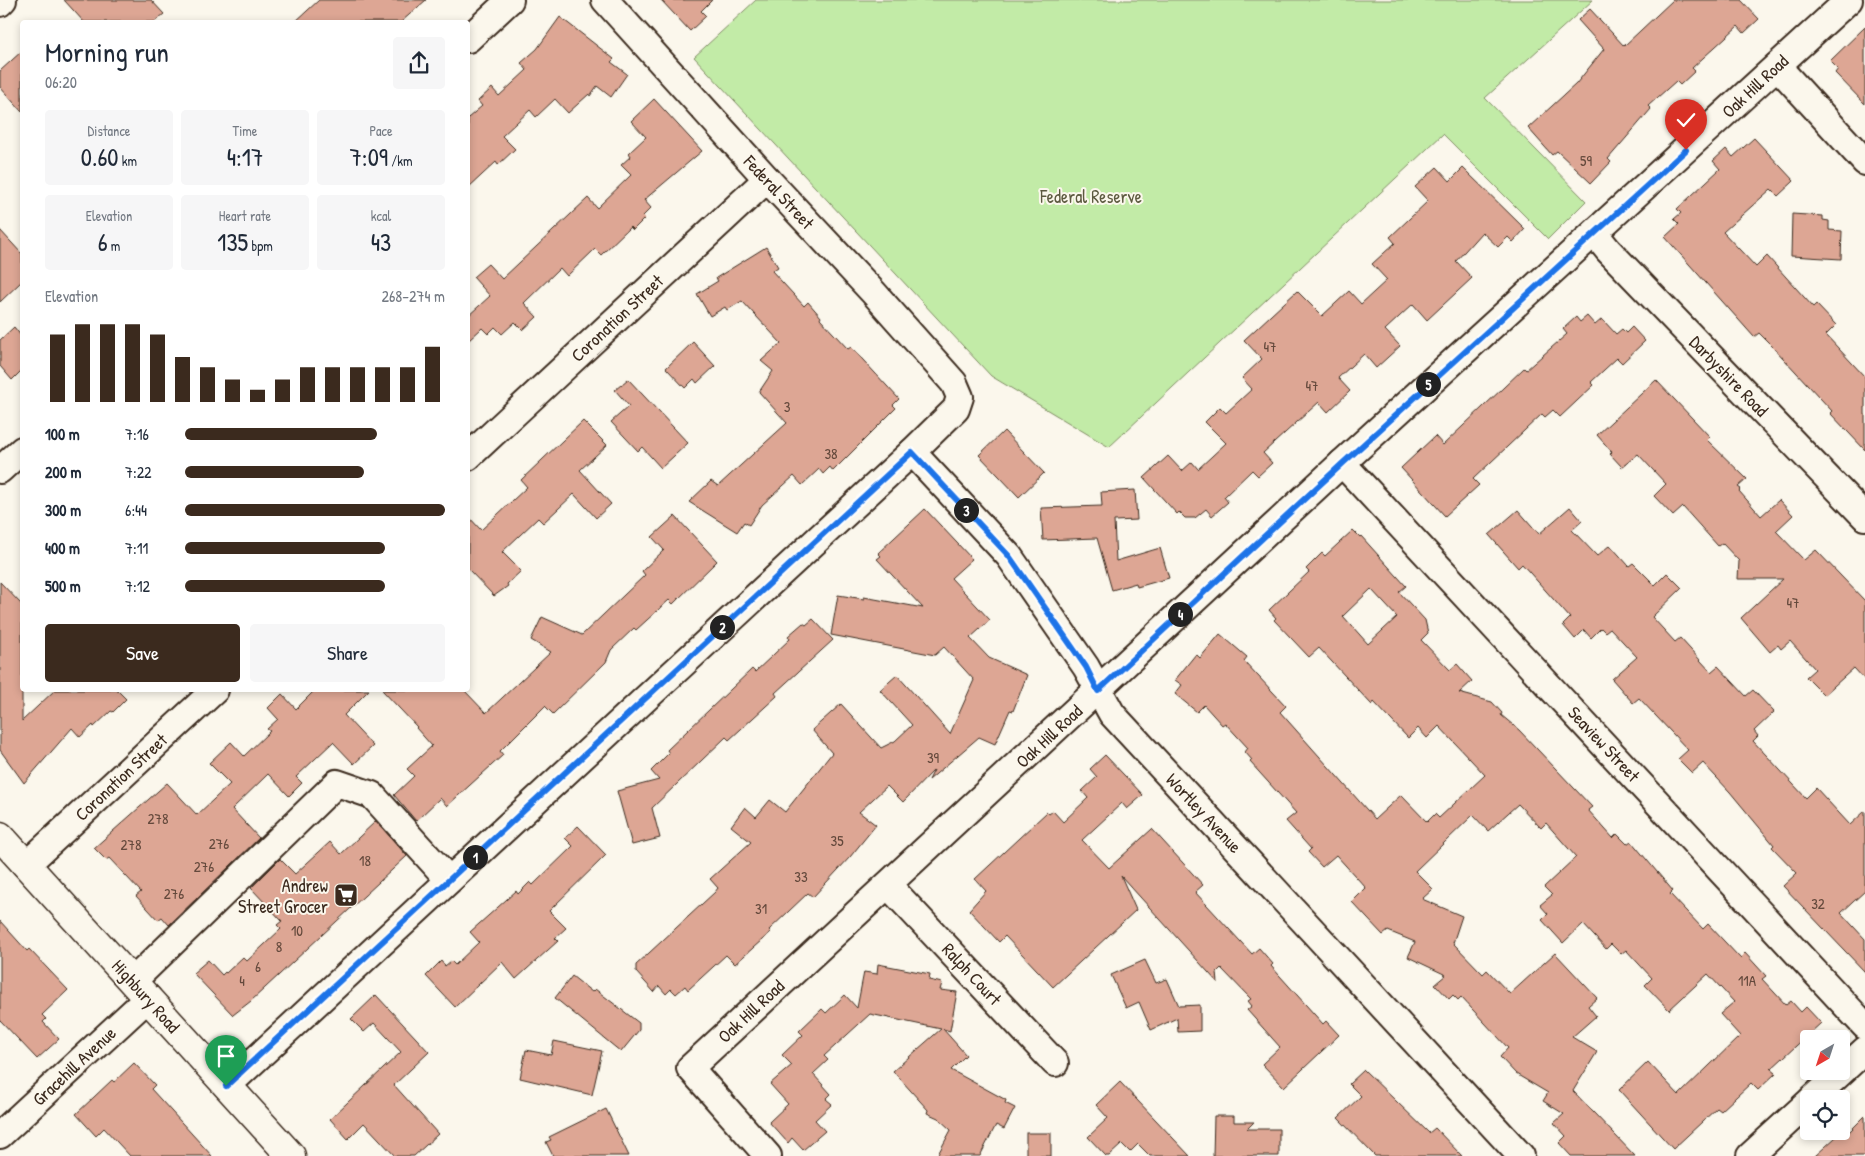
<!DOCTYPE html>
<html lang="en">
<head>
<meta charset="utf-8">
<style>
  :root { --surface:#fff; --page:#f6f6f7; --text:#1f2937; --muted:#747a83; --accent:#3b2a1e }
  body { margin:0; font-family:"Patrick Hand",sans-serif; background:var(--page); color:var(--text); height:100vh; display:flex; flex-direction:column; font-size:19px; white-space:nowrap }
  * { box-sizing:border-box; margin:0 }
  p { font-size:16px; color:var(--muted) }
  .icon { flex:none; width:28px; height:28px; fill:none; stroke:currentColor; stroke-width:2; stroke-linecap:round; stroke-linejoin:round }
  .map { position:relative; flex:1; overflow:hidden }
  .drawer { position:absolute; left:20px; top:20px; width:450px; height:672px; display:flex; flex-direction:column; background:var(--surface); border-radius:5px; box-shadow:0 2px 8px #0003 }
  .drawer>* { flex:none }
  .needle { width:32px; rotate:219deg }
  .tools { position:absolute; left:1800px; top:1030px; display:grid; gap:10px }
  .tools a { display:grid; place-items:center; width:50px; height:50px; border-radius:5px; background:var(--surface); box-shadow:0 2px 8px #0003; font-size:25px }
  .pin { position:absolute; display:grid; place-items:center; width:42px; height:42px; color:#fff; margin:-51px -21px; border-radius:50% 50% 50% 0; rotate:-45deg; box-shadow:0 0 5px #0007 }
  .pin .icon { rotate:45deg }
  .km { position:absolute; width:25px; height:25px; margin:-12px; border-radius:50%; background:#222; color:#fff; font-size:14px; line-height:25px; text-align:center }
  .round { display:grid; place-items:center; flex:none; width:52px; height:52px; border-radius:5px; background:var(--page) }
  .overview { display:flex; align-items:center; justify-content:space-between; height:85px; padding:0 25px }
  h1 { font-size:28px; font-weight:600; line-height:38px }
  .figures { display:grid; grid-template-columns:repeat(3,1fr); gap:8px; height:85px; padding:5px 25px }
  .figures div { display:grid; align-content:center; border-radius:5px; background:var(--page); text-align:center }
  .figures b { font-size:25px; font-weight:600 }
  .figures small { font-size:14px; font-weight:400 }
  .figures p { font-size:14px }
  .chart { height:140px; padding:10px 25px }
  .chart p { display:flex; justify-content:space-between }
  .chart svg { width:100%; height:90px; margin-top:5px; stroke:var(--accent); stroke-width:6 }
  .button { display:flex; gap:10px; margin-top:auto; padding:10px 25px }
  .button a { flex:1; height:58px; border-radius:5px; background:var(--accent); color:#fff; font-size:20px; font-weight:600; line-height:58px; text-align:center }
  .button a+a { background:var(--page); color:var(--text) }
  ul { padding:0 25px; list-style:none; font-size:16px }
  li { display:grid; grid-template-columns:80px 60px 1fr; align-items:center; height:38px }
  li i { height:12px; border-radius:6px; background:var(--accent) }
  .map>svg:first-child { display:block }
  .green { fill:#c2eba7; stroke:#7e8a62 }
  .building { fill:#dda694; stroke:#3b2a1e; fill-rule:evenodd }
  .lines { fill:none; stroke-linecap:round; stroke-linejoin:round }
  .minor-casing { stroke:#3b2a1e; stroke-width:30 }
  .major-casing { stroke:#3b2a1e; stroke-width:31 }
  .minor { stroke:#fbf7ec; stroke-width:26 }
  .major { stroke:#fbf7ec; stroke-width:28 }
  .route-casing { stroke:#fff; stroke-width:10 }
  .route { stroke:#1a73e8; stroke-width:6 }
  .labels { text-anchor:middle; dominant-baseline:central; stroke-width:4; stroke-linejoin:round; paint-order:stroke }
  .number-label { font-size:15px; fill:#64493c }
  .street-label { font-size:18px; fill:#3b2a1e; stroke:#fbf7ec }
  .park-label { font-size:18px; fill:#5d5a40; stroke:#fbf7ec }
  .poi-label { font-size:18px; fill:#3b2a1e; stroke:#fbf7ec; text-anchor:end }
</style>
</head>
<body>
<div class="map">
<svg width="1865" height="1156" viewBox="0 0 1865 1156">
  <rect width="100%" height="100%" fill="#fbf7ec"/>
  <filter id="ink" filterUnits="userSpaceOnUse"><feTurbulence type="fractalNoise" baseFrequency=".02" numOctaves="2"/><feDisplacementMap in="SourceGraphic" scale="10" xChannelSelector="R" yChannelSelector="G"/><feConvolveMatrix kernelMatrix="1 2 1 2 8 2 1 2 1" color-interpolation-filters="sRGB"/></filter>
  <g filter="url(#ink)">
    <polygon class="green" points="756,0 1593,0 1485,98 1586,201 1548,239 1443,134 1109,447 991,376 694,57"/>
    <g class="building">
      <polygon points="64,0 151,0 164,14 154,22 84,22"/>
      <polygon points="319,0 426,0 401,22 295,22"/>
      <polygon points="661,0 712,0 701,11 706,16 690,31"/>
      <polygon points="1673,0 1741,0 1759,19 1744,33 1738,26 1692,68 1695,71 1680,85 1676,81 1648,106 1651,109 1608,159 1611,162 1591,183 1557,151 1552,155 1528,128 1576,84 1604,49 1578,20 1590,9 1624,46"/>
      <polygon points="560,17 614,59 611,62 627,74 611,97 597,86 590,96 589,94 568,113 555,99 536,117 530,110 502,136 515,149 498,165 496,162 468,188 468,118 482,106 478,101 492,88 499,96 527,70 521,63 537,49"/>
      <polygon points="1865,27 1865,104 1835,73 1838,69 1830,61"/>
      <polygon points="22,51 22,112 0,87 0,71"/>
      <polygon points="654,99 702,151 644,200 651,208 643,216 645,218 633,230 630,227 601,255 595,249 567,276 560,268 524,303 537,317 523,330 515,322 502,334 495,327 488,334 482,328 468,341 468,316 490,296 473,277 488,264 502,279 588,198 597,208 631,175 621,165 631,156 629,153 646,137 631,121"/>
      <polygon points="1754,138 1794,181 1778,196 1771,189 1723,232 1756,267 1767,256 1813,307 1816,304 1836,325 1826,335 1865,377 1865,450 1830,413 1832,411 1772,346 1759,333 1754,337 1665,237 1679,224 1674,219 1681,213 1677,209 1720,169 1713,161 1726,149 1733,157"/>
      <polygon points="1437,167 1450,181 1463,168 1525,229 1513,242 1508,237 1498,247 1482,232 1456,261 1472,278 1427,320 1413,304 1385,330 1400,346 1376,368 1364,354 1338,378 1350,391 1328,412 1319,402 1263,453 1272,463 1258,476 1252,470 1224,497 1228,502 1212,516 1206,509 1195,518 1185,518 1179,512 1177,514 1144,478 1168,456 1182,471 1192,462 1198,469 1226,443 1205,422 1220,407 1226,413 1252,389 1242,378 1262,359 1244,340 1297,291 1322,316 1349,291 1361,304 1387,280 1372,264 1395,243 1390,237 1428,201 1415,187"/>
      <polygon points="1792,214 1823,216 1823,220 1829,221 1829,230 1842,231 1841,259 1791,256"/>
      <polygon points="0,230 22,254 22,281 0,302"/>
      <polygon points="766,247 778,267 772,271 804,306 808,302 821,317 820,319 848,349 851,347 899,399 893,405 896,408 833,471 830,467 823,474 819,469 802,485 794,476 762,505 749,525 744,522 737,532 689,502 711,481 718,486 787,423 759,392 773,371 761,361 781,343 742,301 727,310 725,307 710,316 697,294 718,281 716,278"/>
      <polygon points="1587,316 1595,325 1602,319 1616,334 1622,329 1626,333 1632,327 1645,341 1622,363 1617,358 1591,382 1594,385 1560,417 1553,410 1545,417 1542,414 1473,479 1479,485 1445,516 1401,468 1435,436 1443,445 1524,368 1526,370 1567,334 1563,329 1576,317 1580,322"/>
      <polygon points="14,327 22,337 22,370 12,380 0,366 0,340"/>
      <polygon points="693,342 715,366 697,383 694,379 685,388 666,368"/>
      <polygon points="628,379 688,443 661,468 642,447 638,451 611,422 629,406 615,390"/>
      <polygon points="1656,380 1710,437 1707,440 1747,479 1738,487 1741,489 1739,491 1761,516 1779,500 1793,515 1776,531 1804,560 1816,550 1865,601 1865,680 1854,668 1824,695 1806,677 1815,669 1790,641 1781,649 1778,645 1770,652 1741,618 1783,579 1738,579 1739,561 1722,543 1718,546 1683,507 1673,516 1654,496 1666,484 1638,454 1622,467 1610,454 1612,452 1597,435"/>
      <polygon points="583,421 607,445 580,470 611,504 596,518 574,494 543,523 538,518 502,552 521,571 507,584 508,586 494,596 468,569 468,516 481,530 527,487 521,480"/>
      <polygon points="1004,431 1044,473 1019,497 979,455"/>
      <polygon points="1135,490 1137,520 1114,521 1116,561 1160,548 1169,578 1137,587 1136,583 1112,590 1097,538 1043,540 1041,508 1102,506 1101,492"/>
      <polygon points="1570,507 1582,521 1572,530 1597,556 1610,545 1629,566 1633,563 1655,585 1667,573 1682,588 1652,617 1675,642 1680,638 1711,672 1718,666 1746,696 1753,690 1774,712 1754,731 1758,736 1753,741 1806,798 1816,788 1850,825 1865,811 1865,891 1841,913 1865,939 1865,972 1783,886 1797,873 1772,847 1774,845 1730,792 1703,763 1692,773 1678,759 1688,750 1639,698 1633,703 1612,679 1637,657 1610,628 1605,632 1601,628 1591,638 1584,630 1575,639 1563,625 1570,618 1522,564 1518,568 1489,535 1518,510 1539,534"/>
      <polygon points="925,509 972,559 951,578 990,620 970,638 989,658 1027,675 1013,711 1010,710 995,744 979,737 929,780 934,770 903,802 887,786 859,812 876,825 850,857 813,897 808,893 769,930 771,932 735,964 726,955 688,990 685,986 676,994 671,989 666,994 659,986 654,992 636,972 636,965 715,892 718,888 710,879 751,842 731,826 745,807 756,817 770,800 785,812 832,753 812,730 841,704 881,748 895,741 912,725 880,690 897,675 950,734 974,680 944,647 935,655 831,635 838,595 864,599 864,597 923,608 877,559 881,556 878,553"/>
      <polygon points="675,516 717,561 673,604 669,600 636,630 634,628 611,650 606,662 553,714 545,706 500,751 503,755 447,806 440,798 416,821 394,795 414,776 407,769 432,746 416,728 417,727 382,690 464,690 486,713 551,652 531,640 542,617 582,635 645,575 642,571 664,550 652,537"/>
      <path d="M1353,530L1360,537L1361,536L1406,586L1399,592L1425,620L1428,633L1421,640L1450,670L1457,664L1472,681L1459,693L1492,702L1502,713L1501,715L1519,730L1592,807L1588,810L1613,838L1617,834L1627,844L1631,841L1673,891L1670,894L1703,929L1708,924L1740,958L1745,953L1766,976L1762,979L1786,1005L1791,1001L1801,1012L1806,1007L1821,1023L1771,1069L1776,1073L1758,1090L1751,1083L1721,1111L1717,1108L1673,1149L1619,1090L1648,1062L1679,1095L1740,1036L1720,1014L1734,1002L1708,974L1669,1010L1645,985L1652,978L1626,950L1621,954L1611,944L1606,949L1583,924L1563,943L1542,920L1548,914L1540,905L1552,895L1544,887L1576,857L1546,823L1541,828L1518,804L1488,831L1473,815L1415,871L1433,889L1422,899L1462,916L1453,943L1483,974L1487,970L1510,994L1555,953L1597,998L1588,1006L1596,1016L1572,1037L1597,1052L1573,1091L1635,1156H1571L1559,1143L1566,1136L1554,1123L1564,1114L1543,1101L1548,1093L1516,1074L1500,1057L1508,1048L1461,997L1458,1000L1453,995L1449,999L1435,984L1446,975L1408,957L1415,942L1388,931L1383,935L1352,902L1366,888L1336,855L1322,867L1308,852L1311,849L1286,821L1296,813L1250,762L1252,760L1245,752L1248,748L1225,723L1222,725L1204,705L1197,712L1175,694L1182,685L1175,680L1196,654L1200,658L1220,634L1247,657L1244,661L1286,706L1280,712L1375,819L1401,795L1427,822L1435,814L1439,818L1485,775L1439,726L1427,738L1418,728L1408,738L1374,702L1372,705L1319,648L1309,657L1274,620L1276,618L1269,610L1309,572L1306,569L1322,553L1325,556ZM1371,589L1397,617L1368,644L1343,616Z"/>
      <polygon points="0,582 22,605 22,721 55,690 117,690 126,699 113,712 111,711 94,727 93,725 80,737 72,728 24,783 0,750"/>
      <polygon points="813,619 833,640 775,693 777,696 729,740 726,737 652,808 660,838 632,845 617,791 659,780 651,771 669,753 667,750 752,669 755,672 790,639 788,636 803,623 806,625"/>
      <polygon points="315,690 369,690 344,715 373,746 354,764 333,742 296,777 302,783 289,796 268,774 232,809 259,838 169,925 162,917 158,920 136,896 141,892 109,858 106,860 94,848 167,783 197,815 230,784 209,763 231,742 244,756 270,731 267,729 278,719 268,708 282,694 296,709"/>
      <polygon points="1105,755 1143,795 1127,809 1122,803 1082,840 1109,868 1152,829 1203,885 1195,892 1252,954 1259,948 1273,964 1271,966 1323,1024 1326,1021 1339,1035 1284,1087 1262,1064 1280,1047 1247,1010 1252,1006 1248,1001 1251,999 1221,968 1217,972 1218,983 1121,876 1136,910 1053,987 1005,936 999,942 969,910 986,891 975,879 1047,812 1049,814 1053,811 1063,822 1088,798 1082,791 1097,777 1090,769"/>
      <polygon points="376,821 407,856 251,1001 233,1015 193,973 208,960 222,975 225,972 226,973 243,957 247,961 281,929 277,925 282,921 251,888 280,859 295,874 330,842 341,854"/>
      <polygon points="578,826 606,855 549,911 566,928 555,938 558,941 516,979 502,962 455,1007 426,976 441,961 445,966 451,961 455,965 479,942 470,932 516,891 518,894 530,882 533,885 573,846 565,838"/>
      <polygon points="0,921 27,951 29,949 68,990 42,1015 46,1019 43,1022 59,1039 37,1059 0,1020"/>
      <polygon points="1145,960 1156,983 1167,979 1179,1006 1200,1005 1200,1031 1178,1032 1177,1018 1151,1030 1139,1002 1126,1008 1111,975"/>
      <polygon points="878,964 930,974 929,980 942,983 940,990 957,992 950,1031 943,1029 966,1055 951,1070 1006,1100 1005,1103 1015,1108 1004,1129 996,1125 980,1156 937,1156 951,1130 938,1118 927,1113 928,1110 893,1071 941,1029 870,1014 824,1056 828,1060 813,1074 831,1094 826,1099 832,1104 815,1120 825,1131 803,1150 792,1138 788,1143 769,1122 788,1104 770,1084 792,1065 782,1055 803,1035 799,1031 822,1009 826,1013 845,995 857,1008 864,972 877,974"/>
      <polygon points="572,976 592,992 595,989 639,1023 639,1030 621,1052 555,998"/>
      <polygon points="376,995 429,1052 394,1085 438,1134 414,1156 395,1156 364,1123 348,1139 330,1119 401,1052 374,1023 364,1032 351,1019"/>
      <polygon points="554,1041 602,1051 592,1095 520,1078 526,1050 551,1055"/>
      <polygon points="134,1063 155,1085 151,1089 212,1156 130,1156 104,1128 96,1136 76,1114 112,1080 114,1082"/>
      <polygon points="1364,1070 1429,1133 1435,1128 1462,1156 1375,1156 1338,1118 1361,1096 1349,1084"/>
      <polygon points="1120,1082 1190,1156 1150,1156 1138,1144 1130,1152 1122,1144 1109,1156 1106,1156 1088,1137 1108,1118 1096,1105"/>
      <polygon points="606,1109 629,1156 553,1156 546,1142 551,1140 549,1137"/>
      <polygon points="1214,1116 1234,1116 1234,1122 1254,1122 1247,1129 1279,1129 1279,1156 1213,1156"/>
      <polygon points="1865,1116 1865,1156 1815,1156 1846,1128 1849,1132"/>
      <rect x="1026" y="1133" width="25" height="23"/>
    </g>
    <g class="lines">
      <g class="minor-casing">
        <g id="minor">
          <polyline points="0,3 3,0"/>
          <polyline points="468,39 510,0"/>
          <polyline points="1777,66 1865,162"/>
          <polyline points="1595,234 1608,250 1865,517"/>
          <polyline points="912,452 1009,556 1086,667 1112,714 1521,1156"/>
          <polyline points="468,457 767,179"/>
          <polyline points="1342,463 1865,1026"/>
          <polyline points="0,470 22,450"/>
          <polyline points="26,865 215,690"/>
          <polyline points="888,885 1055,1063"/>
          <polyline points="133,981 337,783 372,795 449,880"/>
          <polyline points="227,1086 912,452 956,409 960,397 954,383 873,292 767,179 605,0"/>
          <polyline points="1812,1099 1865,1050"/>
          <polyline points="0,1135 148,998"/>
          <polyline points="768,1156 690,1068 1342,463 1849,0"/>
          <polyline points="1750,1156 1809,1102"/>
        </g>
      </g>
      <g class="major-casing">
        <polyline id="major" points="0,836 291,1156"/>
      </g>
      <use href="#minor" class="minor"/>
      <use href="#major" class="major"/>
    </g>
  </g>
  <g class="lines" filter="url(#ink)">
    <g class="route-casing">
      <polyline id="route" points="226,1086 912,452 1009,556 1086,667 1098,691 1342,464 1686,150"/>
    </g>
    <use href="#route" class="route"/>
  </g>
  <defs>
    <g id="supermarket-square" transform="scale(1.25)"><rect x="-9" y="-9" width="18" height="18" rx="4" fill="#3b2a1e" stroke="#fbf7ec"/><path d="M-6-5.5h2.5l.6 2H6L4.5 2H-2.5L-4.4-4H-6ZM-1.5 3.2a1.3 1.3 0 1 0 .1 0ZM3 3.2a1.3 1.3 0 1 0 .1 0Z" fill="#fff"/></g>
  </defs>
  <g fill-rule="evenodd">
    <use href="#supermarket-square" x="346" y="895"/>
  </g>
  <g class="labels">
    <g class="number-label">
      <text x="1586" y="160">59</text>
      <text x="1270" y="346">47</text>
      <text x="1312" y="385">47</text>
      <text x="787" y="406">3</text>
      <text x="831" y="453">38</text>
      <text x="1793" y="602">47</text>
      <text x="933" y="757">39</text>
      <text x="158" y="818">278</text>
      <text x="837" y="840">35</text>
      <text x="219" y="843">276</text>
      <text x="131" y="844">278</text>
      <text x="365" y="860">18</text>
      <text x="204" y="866">276</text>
      <text x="801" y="876">33</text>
      <text x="174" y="893">276</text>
      <text x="1818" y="903">32</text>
      <text x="761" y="908">31</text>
      <text x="297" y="930">10</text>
      <text x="279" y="946">8</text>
      <text x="258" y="966">6</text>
      <text x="242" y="980">4</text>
      <text x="1747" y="980">11A</text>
    </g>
    <g class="street-label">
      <text transform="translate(1755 86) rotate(-43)">Oak Hill Road</text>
      <text transform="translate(779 192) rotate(47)">Federal Street</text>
      <text transform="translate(617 318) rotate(-43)">Coronation Street</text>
      <text transform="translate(1729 376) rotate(46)">Darbyshire Road</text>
      <text transform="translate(1049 736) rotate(-43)">Oak Hill Road</text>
      <text transform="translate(1604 744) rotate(47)">Seaview Street</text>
      <text transform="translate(121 777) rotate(-43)">Coronation Street</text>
      <text transform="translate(1204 813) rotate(47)">Wortley Avenue</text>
      <text transform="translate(972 974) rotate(47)">Ralph Court</text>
      <text transform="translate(146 996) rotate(48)">Highbury Road</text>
      <text transform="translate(751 1011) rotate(-43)">Oak Hill Road</text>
      <text transform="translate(74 1066) rotate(-43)">Gracehill Avenue</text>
    </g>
    <g class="park-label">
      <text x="1091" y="196">Federal Reserve</text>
    </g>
    <g class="poi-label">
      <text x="328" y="885">Andrew<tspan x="328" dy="21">Street Grocer</tspan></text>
    </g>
  </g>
</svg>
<div class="tools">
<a><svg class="needle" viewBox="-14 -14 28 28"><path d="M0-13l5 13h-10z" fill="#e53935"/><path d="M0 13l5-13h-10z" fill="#747a83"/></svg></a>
<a><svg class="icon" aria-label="locate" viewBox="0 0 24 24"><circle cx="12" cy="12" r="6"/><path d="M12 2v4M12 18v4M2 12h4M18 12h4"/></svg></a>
</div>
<div class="pin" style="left:226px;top:1086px;background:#1e9e55"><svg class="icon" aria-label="arrive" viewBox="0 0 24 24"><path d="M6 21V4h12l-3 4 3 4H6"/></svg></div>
<div class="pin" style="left:1686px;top:150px;background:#d93025"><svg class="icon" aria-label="check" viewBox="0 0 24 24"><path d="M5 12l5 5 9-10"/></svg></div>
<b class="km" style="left:475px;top:857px">1</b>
<b class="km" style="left:722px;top:627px">2</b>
<b class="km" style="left:966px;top:510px">3</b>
<b class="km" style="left:1180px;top:614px">4</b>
<b class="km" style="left:1428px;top:384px">5</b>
<section class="drawer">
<div class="overview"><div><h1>Morning run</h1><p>06:20</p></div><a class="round"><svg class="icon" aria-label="share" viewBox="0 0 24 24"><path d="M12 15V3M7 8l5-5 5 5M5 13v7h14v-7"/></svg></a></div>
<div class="figures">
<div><p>Distance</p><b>0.60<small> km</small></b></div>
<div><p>Time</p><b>4:17</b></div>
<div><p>Pace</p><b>7:09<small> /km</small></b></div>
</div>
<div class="figures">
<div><p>Elevation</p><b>6<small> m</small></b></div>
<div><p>Heart rate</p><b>135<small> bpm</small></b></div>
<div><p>kcal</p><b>43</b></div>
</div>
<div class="chart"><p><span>Elevation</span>268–274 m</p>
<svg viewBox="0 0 160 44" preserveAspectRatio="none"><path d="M5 44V11M15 44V6M25 44V6M35 44V6M45 44V11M55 44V22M65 44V27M75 44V33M85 44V38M95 44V33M105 44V27M115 44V27M125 44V27M135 44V27M145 44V27M155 44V17"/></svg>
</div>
<ul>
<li><b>100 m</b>7:16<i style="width:74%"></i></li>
<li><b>200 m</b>7:22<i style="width:69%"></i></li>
<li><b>300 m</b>6:44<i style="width:100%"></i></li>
<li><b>400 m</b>7:11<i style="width:77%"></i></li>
<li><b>500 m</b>7:12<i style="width:77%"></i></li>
</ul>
<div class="button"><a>Save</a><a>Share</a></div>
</section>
</div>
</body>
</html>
